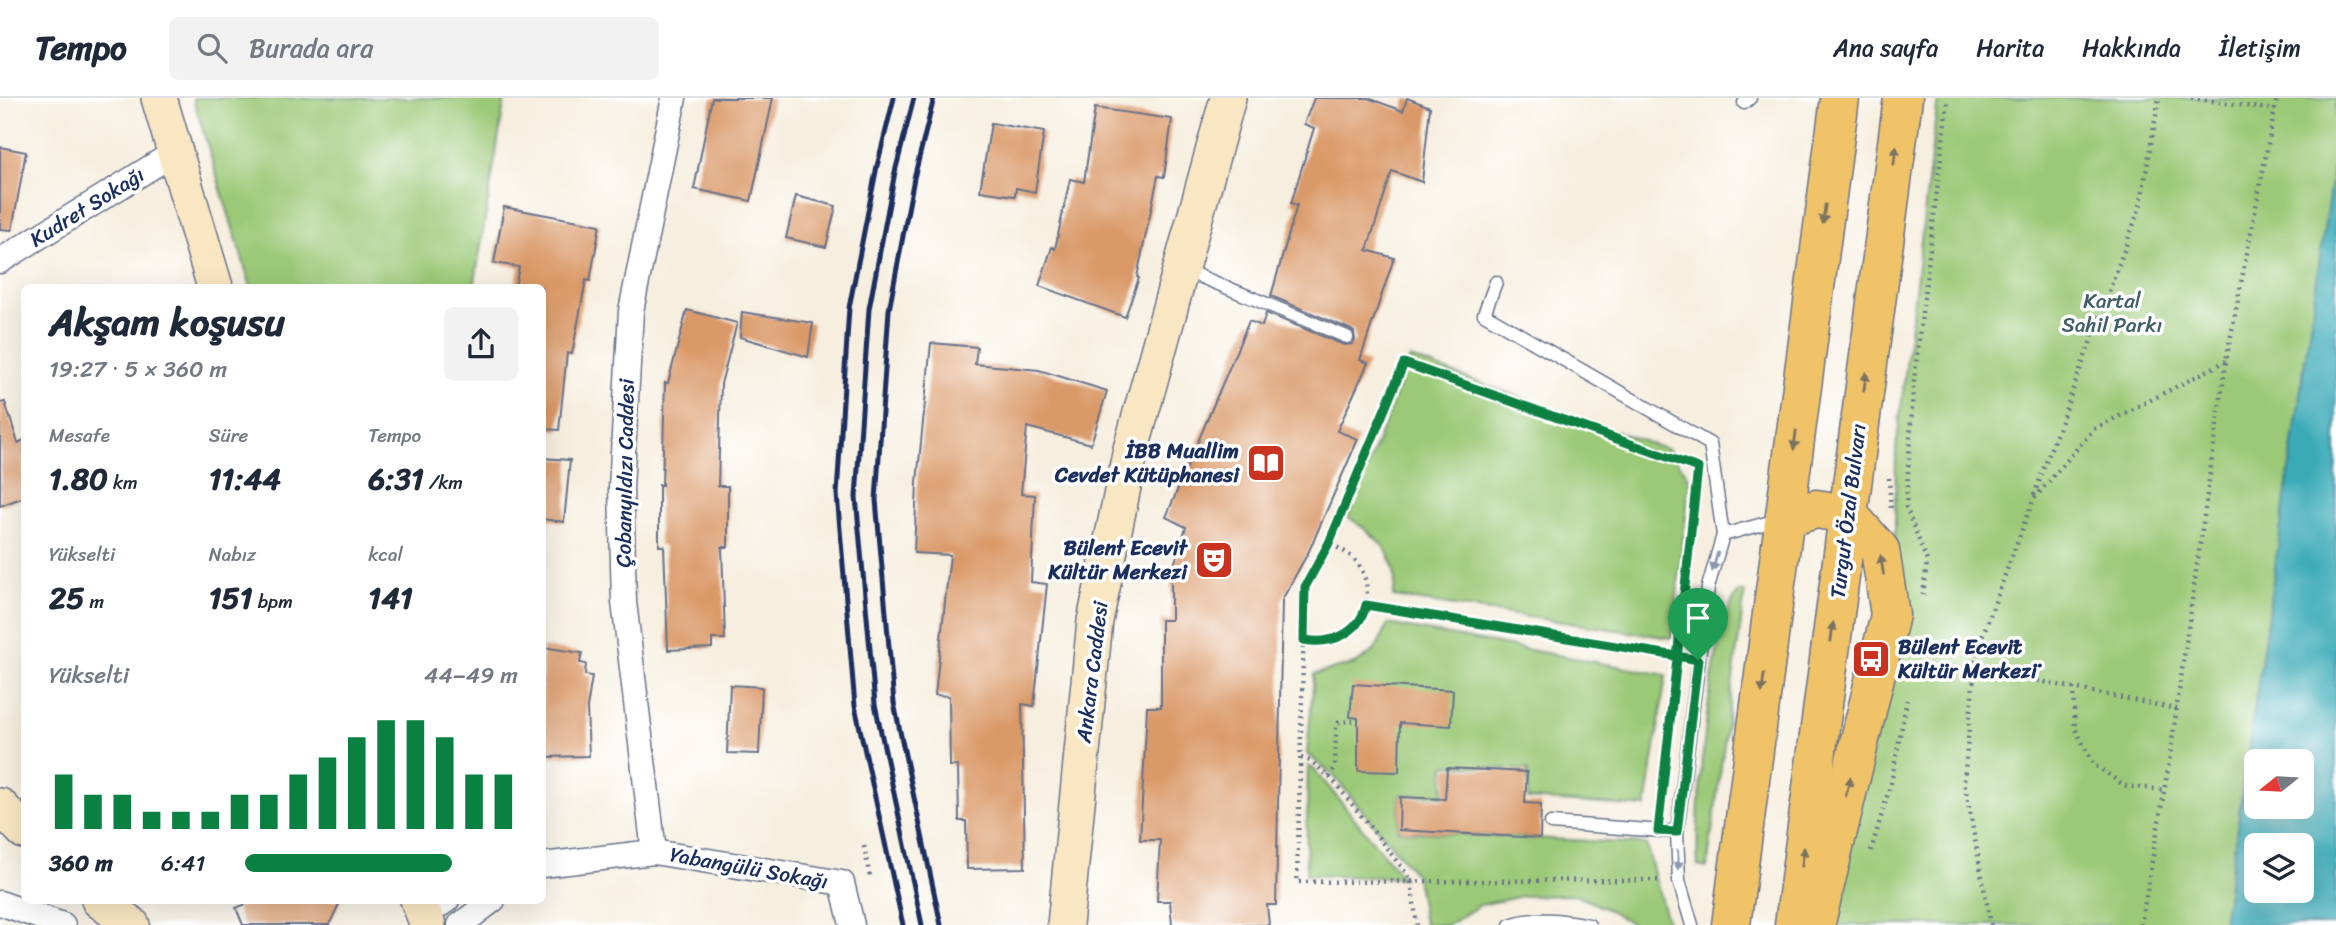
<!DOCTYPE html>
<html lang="tr">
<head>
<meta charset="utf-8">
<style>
  :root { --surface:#fff; --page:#f2f2f3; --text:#1f2937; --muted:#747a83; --line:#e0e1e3; --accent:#0b8043 }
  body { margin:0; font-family:Sriracha,sans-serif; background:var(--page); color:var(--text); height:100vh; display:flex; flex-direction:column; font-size:26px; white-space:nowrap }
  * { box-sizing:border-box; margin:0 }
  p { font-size:23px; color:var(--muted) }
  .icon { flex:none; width:38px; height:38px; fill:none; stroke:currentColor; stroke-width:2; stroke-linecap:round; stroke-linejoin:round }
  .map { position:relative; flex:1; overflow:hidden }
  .panel { position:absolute; left:21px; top:186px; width:525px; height:620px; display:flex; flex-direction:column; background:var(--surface); border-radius:10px; box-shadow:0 7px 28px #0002 }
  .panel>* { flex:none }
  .needle { width:46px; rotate:252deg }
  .controls { position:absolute; left:2244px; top:651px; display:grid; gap:14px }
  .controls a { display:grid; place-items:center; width:70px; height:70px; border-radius:10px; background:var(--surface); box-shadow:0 7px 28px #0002; font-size:35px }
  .pin { position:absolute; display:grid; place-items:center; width:60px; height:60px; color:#fff; margin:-72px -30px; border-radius:50% 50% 50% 0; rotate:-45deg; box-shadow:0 0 7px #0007 }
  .pin .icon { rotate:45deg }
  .round { display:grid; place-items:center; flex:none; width:74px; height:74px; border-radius:10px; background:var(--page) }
  .headline { display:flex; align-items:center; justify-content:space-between; height:119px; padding:0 28px }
  h1 { font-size:38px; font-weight:700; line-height:52px }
  .stats { display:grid; grid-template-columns:repeat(3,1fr); gap:10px; height:119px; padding:7px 28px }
  .stats div { display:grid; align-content:center }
  .stats b { font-size:30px; font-weight:700 }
  .stats small { font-size:19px; font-weight:400 }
  .stats p { font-size:19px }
  .chart { height:196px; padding:14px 28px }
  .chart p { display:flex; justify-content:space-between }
  .chart svg { width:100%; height:126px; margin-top:7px; stroke:var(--accent); stroke-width:6 }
  ul { padding:0 28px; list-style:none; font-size:23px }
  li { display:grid; grid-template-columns:112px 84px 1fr; align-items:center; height:52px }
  li i { height:18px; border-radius:9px; background:var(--accent) }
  header { display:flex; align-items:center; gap:42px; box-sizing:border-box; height:98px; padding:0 35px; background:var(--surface); border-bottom:2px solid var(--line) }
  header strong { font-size:33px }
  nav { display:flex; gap:38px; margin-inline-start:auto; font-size:24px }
  .search { width:490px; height:63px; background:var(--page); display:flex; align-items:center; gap:18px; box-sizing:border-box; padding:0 24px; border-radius:10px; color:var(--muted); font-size:26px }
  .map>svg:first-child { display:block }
  .green { fill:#9bc977; stroke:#5b7c6a; stroke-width:2 }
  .water { fill:#3aaab7; stroke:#2a6c8a; stroke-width:2; fill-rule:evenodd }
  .building { fill:#da9968 }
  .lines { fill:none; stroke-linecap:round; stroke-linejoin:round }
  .lane-casing { stroke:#68728b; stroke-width:15 }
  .street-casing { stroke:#68728b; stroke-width:27 }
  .secondary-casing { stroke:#68728b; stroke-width:38 }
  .highway-casing { stroke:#68728b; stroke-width:41 }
  .path { stroke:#68728b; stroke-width:4.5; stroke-dasharray:2 5; stroke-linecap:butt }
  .lane { stroke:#fff; stroke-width:12 }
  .street { stroke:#fff; stroke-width:24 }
  .secondary { stroke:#f9e7c3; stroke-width:35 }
  .highway { stroke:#f0c369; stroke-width:38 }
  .rail { stroke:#1b2f5e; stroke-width:5 }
  .oneway { fill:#7b7263 }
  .oneway2 { fill:#8d97ae }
  .route-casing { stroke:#fff; stroke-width:14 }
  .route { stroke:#0b8043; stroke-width:9 }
  .labels { text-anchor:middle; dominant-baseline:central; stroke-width:7; stroke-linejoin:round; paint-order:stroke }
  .street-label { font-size:21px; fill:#1b2f5e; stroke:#fff }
  .park-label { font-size:21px; fill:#415d66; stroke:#fff }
  .poi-label { font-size:21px; font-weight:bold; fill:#1b2f5e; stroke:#fff; text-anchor:end }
</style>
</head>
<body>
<header>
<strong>Tempo</strong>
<div class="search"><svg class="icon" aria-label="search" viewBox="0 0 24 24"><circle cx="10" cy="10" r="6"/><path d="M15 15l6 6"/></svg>Burada ara</div>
<nav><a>Ana sayfa</a><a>Harita</a><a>Hakkında</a><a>İletişim</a></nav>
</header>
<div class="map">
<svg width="2336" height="827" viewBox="0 0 2336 827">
  <rect width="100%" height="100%" fill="#fff"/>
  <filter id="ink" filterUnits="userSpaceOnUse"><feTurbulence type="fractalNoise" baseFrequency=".0143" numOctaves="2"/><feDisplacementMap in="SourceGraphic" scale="14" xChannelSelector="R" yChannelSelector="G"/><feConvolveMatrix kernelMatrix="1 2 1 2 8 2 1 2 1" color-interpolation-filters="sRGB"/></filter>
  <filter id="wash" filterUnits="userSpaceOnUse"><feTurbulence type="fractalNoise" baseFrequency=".00686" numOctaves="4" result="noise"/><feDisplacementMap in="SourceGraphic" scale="28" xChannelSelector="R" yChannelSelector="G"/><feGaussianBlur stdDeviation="1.57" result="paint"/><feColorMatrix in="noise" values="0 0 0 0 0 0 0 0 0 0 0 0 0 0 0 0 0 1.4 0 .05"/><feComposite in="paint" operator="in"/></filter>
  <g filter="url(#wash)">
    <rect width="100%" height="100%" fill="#f6eede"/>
    <g class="green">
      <polygon points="193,0 505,0 474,189 251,189"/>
      <polygon points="1938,0 2336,0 2336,50 2223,827 1827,827 1894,496 1896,351"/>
      <path d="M1410,260L1669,352L1690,381L1672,540L1393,499C1402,458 1380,441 1348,419Z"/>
      <path d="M1739,494H1745L1707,770L1698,768C1694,724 1710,521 1739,494Z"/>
      <polygon points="1388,526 1666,577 1646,709 1528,701 1528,672 1445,667 1443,698 1400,697 1398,733 1646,746 1668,827 1634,827 1611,813 1575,797 1523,798 1480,807 1448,827 1424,826 1416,777 1334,678 1307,656 1314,576 1355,566 1375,552"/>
      <polygon points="1308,668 1314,671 1403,780 1306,777"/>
    </g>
    <path class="water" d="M2336,50V827H2223ZM2256,663H2301V709H2256ZM2256,747H2301V793H2256Z"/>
    <g id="blocks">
      <g class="building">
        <polygon points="712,0 773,0 751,103 694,91"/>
        <polygon points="1314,0 1368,0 1403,13 1407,0 1430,9 1422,84 1392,73 1367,152 1394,160 1360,262 1368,265 1337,333 1358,341 1309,453 1282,502 1276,807 1267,807 1269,827 1172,827 1170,803 1157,803 1160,742 1140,742 1147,609 1161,609 1161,522 1171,522 1171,477 1186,429 1166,419 1249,223 1262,228 1266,215 1344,247 1352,246 1355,242 1354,234 1350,231 1271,198 1297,107 1291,105 1314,30 1304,26"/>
        <polygon points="1095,10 1172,21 1164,79 1158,78 1137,179 1139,180 1125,219 1039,188 1052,149 1055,151 1070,81 1084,84"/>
        <polygon points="991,25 1044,34 1035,94 1016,90 1015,98 980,93"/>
        <polygon points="0,49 26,54 12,132 0,131"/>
        <polygon points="796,98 836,108 826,149 786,140"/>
        <polygon points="504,109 600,127 590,183 586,182 572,256 567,255 559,332 542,331 542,189 515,189 519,169 494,165"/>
        <polygon points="687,212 737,225 721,286 718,388 728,388 728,449 722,449 725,541 712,541 712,550 668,552 664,448 659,448 659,387 662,387 665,285 668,285"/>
        <polygon points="742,214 813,225 808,259 740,239"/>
        <polygon points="931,245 977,249 975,266 1039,272 1107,293 1091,346 1027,329 1021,396 1035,397 1031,484 1047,486 1034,608 1022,606 1025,770 967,771 966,723 959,723 958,668 950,668 949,598 935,597 950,457 914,455 917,384"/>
        <polygon points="5,304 18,345 24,342 24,399 0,408 0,305"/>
        <polygon points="542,360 570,362 564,424 542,421"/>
        <polygon points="542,549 582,555 580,565 586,566 585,577 592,578 587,610 589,658 542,659"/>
        <polygon points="1353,586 1453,592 1451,628 1400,625 1399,674 1358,673 1358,620 1350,619"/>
        <polygon points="730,587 762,589 759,656 727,655"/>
        <polygon points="1447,670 1527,674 1525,705 1541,706 1540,740 1399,732 1400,699 1445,701"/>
        <polygon points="256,802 341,802 329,827 243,827 236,810"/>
      </g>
    </g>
  </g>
  <g filter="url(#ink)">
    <use href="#blocks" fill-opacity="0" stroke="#68728b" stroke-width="2"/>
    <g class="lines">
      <g class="lane-casing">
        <g id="lane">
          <polyline points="1744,5 1750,0"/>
          <polyline points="1182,171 1347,239"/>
          <polyline points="1496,184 1484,216 1710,346 1723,437"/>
          <polyline points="1551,725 1677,734"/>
          <path d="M1510,827C1535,818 1563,822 1589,827"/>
          <polyline points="1692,827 1679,783 1677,734 1708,489 1723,437 1781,421"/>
        </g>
      </g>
      <g class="street-casing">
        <g id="street">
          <polyline points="0,163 174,55"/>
          <polyline points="654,754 624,504 621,390 631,213 674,0"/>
          <polyline points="542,767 654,754 842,785 852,827"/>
          <polyline points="0,805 63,827"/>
          <polyline points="424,818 447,802"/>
          <polyline points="460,827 493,802"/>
        </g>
      </g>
      <g class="secondary-casing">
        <g id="secondary">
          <polyline points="159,0 215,189"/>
          <polyline points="0,708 24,733"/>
          <polyline points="99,802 132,827"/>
          <polyline points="418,802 428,827"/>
          <polyline points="1065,827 1095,523 1131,351 1228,0"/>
        </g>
      </g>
      <g class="highway-casing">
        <g id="highway">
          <polyline points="1785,420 1816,411 1848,416 1880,452 1890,517 1816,824"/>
          <polyline points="1731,827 1840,0"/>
          <polyline points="1794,827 1903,0"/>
        </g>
      </g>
      <g class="path">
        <polyline points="2191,0 2275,12"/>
        <polyline points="1889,380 1891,413"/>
        <polyline points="2034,397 2140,109 2159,0"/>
        <polyline points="1685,487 1695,398"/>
        <polyline points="1923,497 1927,463 1906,409 1913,291 1948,0"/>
        <polyline points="1366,507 1679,558"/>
        <path d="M1304,542C1312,543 1322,545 1331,543C1365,535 1378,490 1356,463C1349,455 1338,450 1329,445"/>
        <polyline points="1913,570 1975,570 2177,611"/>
        <polyline points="2073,590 2075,630 2093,666 2125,688 2165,692"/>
        <polyline points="1301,660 1311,663 1333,682 1407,776 1411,783 1417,827"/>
        <polyline points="1329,679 1335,669 1336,629 1339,624 1353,623"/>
        <polyline points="864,748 870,779"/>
        <polyline points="1871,753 1891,685 1907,602"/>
        <polyline points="1658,782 1297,784 1305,489 1329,445 1403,265 1694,368"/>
        <polyline points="1991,827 1964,683 1976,555 2033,402 2094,331 2226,263"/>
        <polyline points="2141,827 2168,671 2226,263 2277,0"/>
      </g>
      <use href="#lane" class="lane"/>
      <use href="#street" class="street"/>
      <use href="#secondary" class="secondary"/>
      <use href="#highway" class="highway"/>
      <g class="rail">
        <polyline points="894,0 877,68 849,210 837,396 855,608 903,827"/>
        <polyline points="914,0 895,74 869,211 856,399 875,606 922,827"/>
        <polyline points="934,0 914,80 889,212 876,402 894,605 941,827"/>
      </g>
    </g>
    <defs><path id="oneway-solid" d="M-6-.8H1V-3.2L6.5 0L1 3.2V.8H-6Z" transform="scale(1.75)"/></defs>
    <g class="oneway">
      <use href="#oneway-solid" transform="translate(1895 58) rotate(-82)"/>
      <use href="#oneway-solid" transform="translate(1824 116) rotate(97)"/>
      <use href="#oneway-solid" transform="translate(1865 284) rotate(-82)"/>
      <use href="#oneway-solid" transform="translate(1795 342) rotate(97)"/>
      <use href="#oneway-solid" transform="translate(1882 467) rotate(-99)"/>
      <use href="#oneway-solid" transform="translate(1832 534) rotate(-83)"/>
      <use href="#oneway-solid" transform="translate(1763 585) rotate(97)"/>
      <use href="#oneway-solid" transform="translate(1848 689) rotate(-76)"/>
      <use href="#oneway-solid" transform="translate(1803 759) rotate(-83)"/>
    </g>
    <g class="oneway2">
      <use href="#oneway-solid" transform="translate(1715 464) rotate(106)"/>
      <use href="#oneway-solid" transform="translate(1678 762) rotate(88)"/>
    </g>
  </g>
  <g class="lines" filter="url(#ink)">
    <g class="route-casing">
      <path id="route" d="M1698,562L1677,558L1366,507C1359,536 1331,547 1304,542L1305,489L1329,445L1404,265L1698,370L1658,733L1677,734L1698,562"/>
    </g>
    <use href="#route" class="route"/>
  </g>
  <defs>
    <g id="library-square" transform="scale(2.0125)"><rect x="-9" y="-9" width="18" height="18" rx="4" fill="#c8321e" stroke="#fff"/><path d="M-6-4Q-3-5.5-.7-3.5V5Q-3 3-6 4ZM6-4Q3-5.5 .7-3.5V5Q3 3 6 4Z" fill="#fff"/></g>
    <g id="theatre-square" transform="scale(2.0125)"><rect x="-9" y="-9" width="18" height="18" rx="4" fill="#c8321e" stroke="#fff"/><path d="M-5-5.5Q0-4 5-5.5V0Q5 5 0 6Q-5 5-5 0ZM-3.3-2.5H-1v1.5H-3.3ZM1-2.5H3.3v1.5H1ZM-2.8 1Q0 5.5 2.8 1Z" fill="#fff"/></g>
    <g id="bus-square" transform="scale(2.0125)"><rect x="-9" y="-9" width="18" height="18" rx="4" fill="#c8321e" stroke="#fff"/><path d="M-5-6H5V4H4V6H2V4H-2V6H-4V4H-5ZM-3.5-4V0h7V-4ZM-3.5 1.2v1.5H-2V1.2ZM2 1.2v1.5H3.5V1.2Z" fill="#fff"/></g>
  </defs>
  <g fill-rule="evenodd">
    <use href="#library-square" x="1266" y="365"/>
    <use href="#theatre-square" x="1214" y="462"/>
    <use href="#bus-square" x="1871" y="561"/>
  </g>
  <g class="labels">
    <g class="street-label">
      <text transform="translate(87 109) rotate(-32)">Kudret Sokağı</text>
      <text transform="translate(625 375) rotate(-89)">Çobanyıldızı Caddesi</text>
      <text transform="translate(1848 413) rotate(-83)">Turgut Özal Bulvarı</text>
      <text transform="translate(1092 574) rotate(-83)">Ankara Caddesi</text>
      <text transform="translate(749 770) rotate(10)">Yabangülü Sokağı</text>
    </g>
    <g class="park-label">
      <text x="2112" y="203">Kartal<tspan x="2112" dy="24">Sahil Parkı</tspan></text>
    </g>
    <g class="poi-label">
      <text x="1239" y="353">İBB Muallim<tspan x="1239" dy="24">Cevdet Kütüphanesi</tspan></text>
      <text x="1187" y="450">Bülent Ecevit<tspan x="1187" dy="24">Kültür Merkezi</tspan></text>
      <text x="1898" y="549" text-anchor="start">Bülent Ecevi̇t<tspan x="1898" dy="24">Kültür Merkezi̇</tspan></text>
    </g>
  </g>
</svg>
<div class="controls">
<a><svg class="needle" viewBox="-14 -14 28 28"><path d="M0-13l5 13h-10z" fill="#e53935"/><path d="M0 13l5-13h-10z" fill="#747a83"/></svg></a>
<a><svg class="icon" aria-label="layers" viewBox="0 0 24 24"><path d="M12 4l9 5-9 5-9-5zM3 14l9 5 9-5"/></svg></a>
</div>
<div class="pin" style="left:1698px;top:562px;background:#1e9e55"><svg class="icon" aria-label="arrive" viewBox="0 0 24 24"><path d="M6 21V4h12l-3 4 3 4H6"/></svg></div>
<section class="panel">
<div class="headline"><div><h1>Akşam koşusu</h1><p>19:27 · 5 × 360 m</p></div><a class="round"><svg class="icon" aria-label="share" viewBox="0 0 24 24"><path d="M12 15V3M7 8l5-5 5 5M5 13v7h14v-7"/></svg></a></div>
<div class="stats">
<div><p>Mesafe</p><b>1.80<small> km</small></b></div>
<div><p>Süre</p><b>11:44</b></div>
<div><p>Tempo</p><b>6:31<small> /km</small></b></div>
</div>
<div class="stats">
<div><p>Yükselti</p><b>25<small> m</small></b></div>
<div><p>Nabız</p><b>151<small> bpm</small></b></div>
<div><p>kcal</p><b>141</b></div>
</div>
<div class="chart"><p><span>Yükselti</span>44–49 m</p>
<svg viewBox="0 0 160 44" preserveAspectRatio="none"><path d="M5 44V25M15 44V32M25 44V32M35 44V38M45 44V38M55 44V38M65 44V32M75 44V32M85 44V25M95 44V19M105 44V12M115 44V6M125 44V6M135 44V12M145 44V25M155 44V25"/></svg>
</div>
<ul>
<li><b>360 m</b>6:41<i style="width:76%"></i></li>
</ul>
</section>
</div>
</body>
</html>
